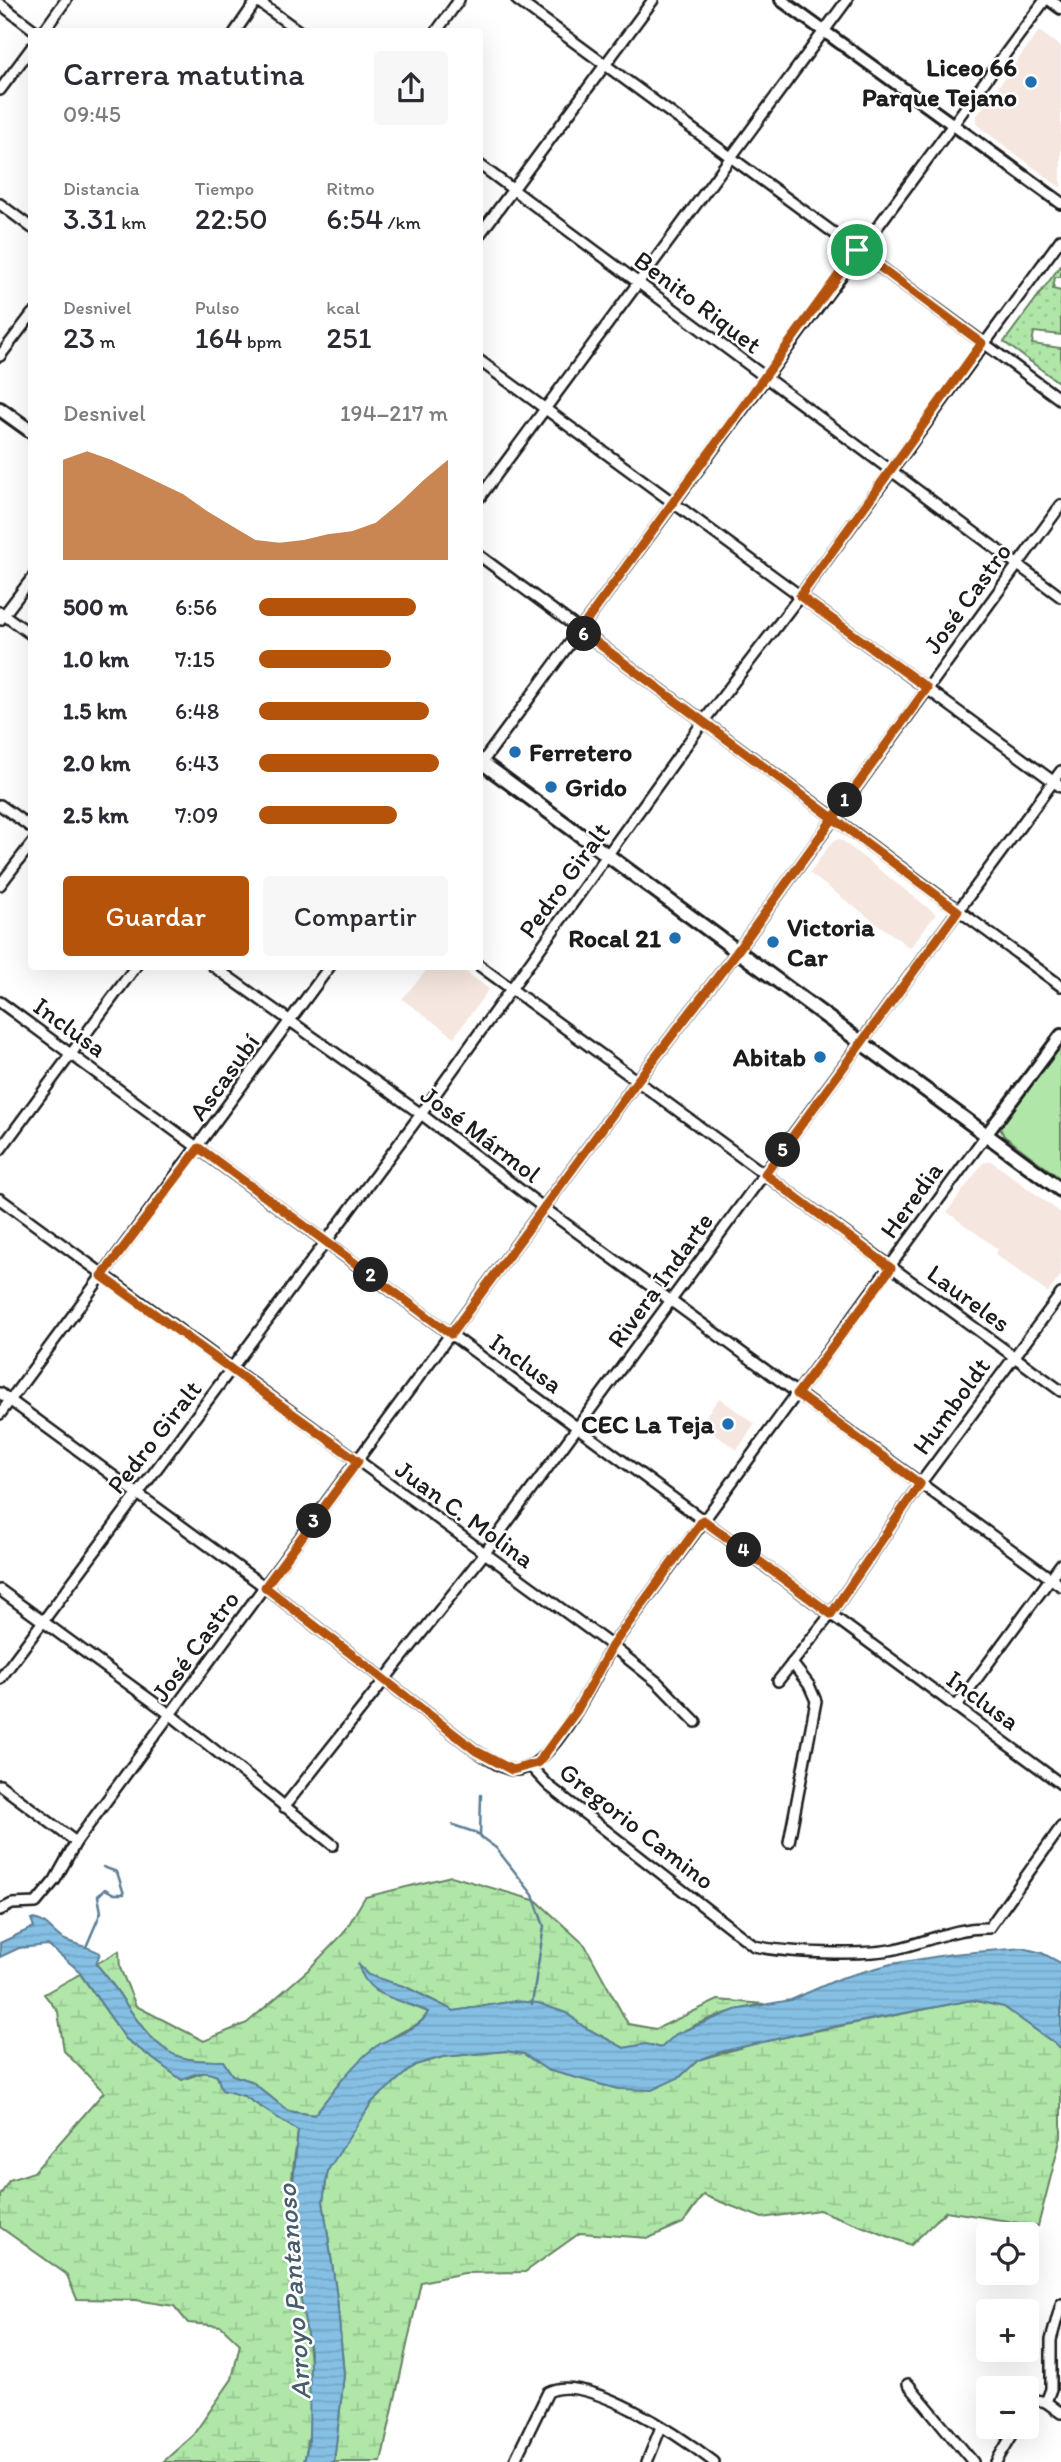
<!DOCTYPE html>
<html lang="es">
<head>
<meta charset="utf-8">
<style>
  :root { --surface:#fff; --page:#f7f7f7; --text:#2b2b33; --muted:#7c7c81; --accent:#b45309 }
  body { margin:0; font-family:Itim,sans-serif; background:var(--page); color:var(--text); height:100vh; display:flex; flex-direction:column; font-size:26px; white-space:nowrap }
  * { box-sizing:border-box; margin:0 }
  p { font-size:23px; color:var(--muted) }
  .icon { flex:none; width:38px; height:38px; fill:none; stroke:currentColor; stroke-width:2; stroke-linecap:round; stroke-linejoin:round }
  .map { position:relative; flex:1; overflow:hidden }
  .details { position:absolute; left:28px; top:28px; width:455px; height:942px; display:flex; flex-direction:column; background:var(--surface); border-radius:7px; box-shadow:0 7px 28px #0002 }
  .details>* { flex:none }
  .fabs { position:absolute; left:976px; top:2222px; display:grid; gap:14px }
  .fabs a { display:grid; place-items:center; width:63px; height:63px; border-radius:7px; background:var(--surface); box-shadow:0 7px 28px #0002; font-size:35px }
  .pin { position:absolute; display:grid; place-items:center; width:60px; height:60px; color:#fff; margin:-30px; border:4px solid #fff; border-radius:50%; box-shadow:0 2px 7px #0007 }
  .km { position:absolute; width:35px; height:35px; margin:-18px; border-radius:50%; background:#222; color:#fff; font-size:19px; line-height:35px; text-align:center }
  .round { display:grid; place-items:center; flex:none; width:74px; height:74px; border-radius:7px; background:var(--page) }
  .headline { display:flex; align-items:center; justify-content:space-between; height:119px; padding:0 35px }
  h1 { font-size:32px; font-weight:600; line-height:52px }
  .stats { display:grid; grid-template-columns:repeat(3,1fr); gap:10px; height:119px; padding:7px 35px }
  .stats div { display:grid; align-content:center }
  .stats b { font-size:30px; font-weight:600 }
  .stats small { font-size:19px; font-weight:400 }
  .stats p { font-size:19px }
  .chart { height:196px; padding:14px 35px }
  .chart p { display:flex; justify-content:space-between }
  .chart svg { width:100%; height:126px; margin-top:7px; fill:var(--accent); opacity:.7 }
  .action { display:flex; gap:14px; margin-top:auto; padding:14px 35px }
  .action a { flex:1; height:80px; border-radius:7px; background:var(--accent); color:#fff; font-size:28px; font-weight:600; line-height:80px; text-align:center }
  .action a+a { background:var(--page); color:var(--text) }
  ul { padding:0 35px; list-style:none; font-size:23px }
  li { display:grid; grid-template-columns:112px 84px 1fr; align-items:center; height:52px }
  li i { height:18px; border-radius:9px; background:var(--accent) }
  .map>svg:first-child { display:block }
  .built { fill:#f5e6df }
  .grass { fill:url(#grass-dots); stroke:#668262; stroke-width:2 }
  .wetland { fill:url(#wetland-marsh); stroke:#668262; stroke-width:2 }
  .green { fill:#b0e7a9; stroke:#668262; stroke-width:2 }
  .water { fill:url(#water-rules); stroke:#5b7e94; stroke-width:2 }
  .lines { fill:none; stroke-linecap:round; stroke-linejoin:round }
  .stream { stroke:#5b7e94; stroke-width:2.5 }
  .minor-casing { stroke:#1c1c1c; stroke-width:14 }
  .tertiary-casing { stroke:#1c1c1c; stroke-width:16 }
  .secondary-casing { stroke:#1c1c1c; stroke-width:18 }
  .minor { stroke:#fff; stroke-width:9 }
  .tertiary { stroke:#fff; stroke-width:10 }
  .secondary { stroke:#fff; stroke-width:12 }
  .route-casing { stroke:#fff; stroke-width:14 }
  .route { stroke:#b45309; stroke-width:9 }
  .poi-dot { fill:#1f6fb2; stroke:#fff; stroke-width:2.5 }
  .labels { text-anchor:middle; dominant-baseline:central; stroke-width:5; stroke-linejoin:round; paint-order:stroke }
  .poi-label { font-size:26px; font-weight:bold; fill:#1c1c1c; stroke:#fff; text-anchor:end }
  .street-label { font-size:26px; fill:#1c1c1c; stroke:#fff }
  .water-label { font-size:28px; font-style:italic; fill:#465e6c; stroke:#fff }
</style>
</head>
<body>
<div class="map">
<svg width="1061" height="2462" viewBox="0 0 1061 2462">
  <defs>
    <pattern id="grass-dots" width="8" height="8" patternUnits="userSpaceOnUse" patternTransform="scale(1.75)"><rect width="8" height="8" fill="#b0e7a9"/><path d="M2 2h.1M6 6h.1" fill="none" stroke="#97c691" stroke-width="1.8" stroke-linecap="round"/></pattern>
    <pattern id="wetland-marsh" width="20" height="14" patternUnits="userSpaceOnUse" patternTransform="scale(1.75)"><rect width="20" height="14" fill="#b0e7a9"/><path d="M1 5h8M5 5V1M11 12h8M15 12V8" fill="none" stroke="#97c691"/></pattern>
    <pattern id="water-rules" width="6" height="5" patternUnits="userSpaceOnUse" patternTransform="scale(1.75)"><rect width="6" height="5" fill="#85c0e4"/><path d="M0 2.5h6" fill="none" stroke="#72a4c3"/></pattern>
  </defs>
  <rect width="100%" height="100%" fill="#fff"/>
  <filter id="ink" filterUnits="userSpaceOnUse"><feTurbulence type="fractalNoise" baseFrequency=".0143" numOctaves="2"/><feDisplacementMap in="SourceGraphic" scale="14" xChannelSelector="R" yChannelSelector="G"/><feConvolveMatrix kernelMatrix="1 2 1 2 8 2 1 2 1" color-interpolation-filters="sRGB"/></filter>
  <g filter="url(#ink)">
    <g class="built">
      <polygon points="1039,31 1061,47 1061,188 977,125 976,117"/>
      <polygon points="840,839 936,914 910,948 809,873 833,841"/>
      <polygon points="430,966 458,966 489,989 454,1037 402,999"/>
      <polygon points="991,1161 1061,1213 1061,1275 1048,1293 995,1254 998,1249 947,1212 983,1163"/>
      <polygon points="719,1398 755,1424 737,1450 700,1424"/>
    </g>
    <polygon class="grass" points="1061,265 1061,277 1055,277 1053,289 1061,291 1061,335 1034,332 1032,344 1061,348 1061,384 1004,342"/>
    <g class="wetland">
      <path d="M451,1876L537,1901L585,1945L628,2024L656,2029L718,2000L764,2004C728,2011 688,2022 661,2048L646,2044L624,2048L584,2027L566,2013L515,2001L454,2011L406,1987L368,1975L375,1991L428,2012C422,2025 410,2027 398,2034C364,2053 337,2084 315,2115L288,2111L251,2081L232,2075L223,2061C207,2061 183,2061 169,2052C137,2031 122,1991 96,1964L119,1951L120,1968L136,2006L204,2041L247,2023L308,1970L343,1934L365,1897Z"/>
      <path d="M80,1974L126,2039L182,2080L208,2071L217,2076L222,2090L244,2096L298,2131C295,2156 290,2181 291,2206C297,2286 324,2384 304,2462H163L193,2435L232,2379L240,2344L221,2326L188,2323L174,2306L135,2300L77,2299L66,2274L0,2227V2196L9,2180L34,2172L104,2092L64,2051L58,2012L44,1994Z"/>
      <polygon points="972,2000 1004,2007 1061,2048 1061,2137 1038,2226 946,2211 911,2245 819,2210 762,2218 703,2195 683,2223 649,2238 580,2233 525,2272 464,2273 421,2282 381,2462 334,2462 344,2375 337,2298 323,2201 328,2170 338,2150 372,2102 391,2082 415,2065 443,2057 506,2051 524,2054 548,2070 618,2089 680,2077 698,2060 760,2042"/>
    </g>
    <polygon class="green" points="1061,1043 1061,1179 1004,1136 1000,1128"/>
    <path class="water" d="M31,1919C46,1919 51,1932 63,1939C75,1945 88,1946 100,1953L96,1964C122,1991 137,2032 169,2052C183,2061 207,2061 223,2061L232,2075L251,2081L288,2111L314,2115C332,2093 355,2060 378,2045C393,2036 421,2029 428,2012C398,1997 368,2000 358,1964L368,1975L406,1987L454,2011L515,2001L538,2003L566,2013L584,2027L624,2048L646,2044L661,2048L676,2034L735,2010L791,2000L841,1978L891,1964L952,1954L1023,1948L1042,1953L1061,1963V2048L1004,2007L972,2000L811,2031L724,2051L698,2060L680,2077L652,2090L618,2089L547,2070L524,2054L506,2051L443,2057L415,2065L372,2102L328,2170L323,2201L337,2298L344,2375L334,2462H304L309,2441L310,2351L295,2266L291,2205L298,2131L244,2096L222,2090L217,2076C205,2070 194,2072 182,2080L126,2039L77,1969L48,1945L19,1948L0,1957V1943L34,1927Z"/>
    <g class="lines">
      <g class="stream">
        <polyline points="453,1825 474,1832 496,1848 533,1895 544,1926 532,2004"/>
        <polyline points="480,1836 481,1795"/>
        <polyline points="86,1947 101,1912 98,1896 105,1889 114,1894 124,1894 117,1872 103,1867"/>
      </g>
      <g class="minor-casing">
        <g id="minor">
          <polyline points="256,0 300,32"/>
          <polyline points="517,0 1061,400"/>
          <polyline points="0,4 37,32"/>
          <polyline points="43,32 66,0"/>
          <polyline points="235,32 257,0"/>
          <polyline points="436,32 459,0"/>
          <polyline points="0,90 32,47"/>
          <polyline points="480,165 1061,597"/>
          <polyline points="0,204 32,228"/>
          <polyline points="480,234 653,0"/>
          <polyline points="0,356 32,314"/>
          <polyline points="480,361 1061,787"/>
          <polyline points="480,497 847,0"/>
          <polyline points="480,556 1061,986"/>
          <polyline points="0,612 32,635"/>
          <polyline points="0,620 32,578"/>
          <polyline points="480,765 1045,0"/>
          <polyline points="0,805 32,828"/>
          <polyline points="0,885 32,843"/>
          <polyline points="213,966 421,1114 544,1208 1061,1586"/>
          <polyline points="480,966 1061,1391"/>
          <polyline points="0,1002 1061,1784"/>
          <polyline points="0,1150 136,966"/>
          <polyline points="0,1199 612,1646 657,1682 696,1722"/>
          <path d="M0,1393L265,1587L476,1751C487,1757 502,1770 515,1770C552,1772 596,1675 612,1646L986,1135"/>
          <polyline points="0,1414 330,966"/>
          <polyline points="0,1590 171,1715 333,1845"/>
          <polyline points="0,1679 421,1114 703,722 800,596 1061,239"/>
          <polyline points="778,1681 831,1614 920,1484 1061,1294"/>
          <polyline points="956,1707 1061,1564"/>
          <path d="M531,1767L549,1786L754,1946C786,1953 863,1956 895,1949C928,1942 954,1927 989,1928L1061,1827"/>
          <polyline points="0,1785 76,1842"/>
          <polyline points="284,1807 484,1554 1061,771"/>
          <polyline points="789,1842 816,1701 809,1685 792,1663"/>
          <polyline points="0,1910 12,1904 36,1903 55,1880 76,1842 637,1081 736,953 1061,505"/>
          <polyline points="908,2384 973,2462"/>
          <polyline points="1046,2402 1061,2413"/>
          <polyline points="1027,2407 1031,2399 1046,2402 1051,2389 1051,2340 1061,2304"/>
          <path d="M514,2462L548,2392C586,2372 683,2438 714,2462"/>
          <polyline points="647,2462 661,2427"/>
          <polyline points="996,2462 1017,2427"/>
        </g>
      </g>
      <g class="tertiary-casing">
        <g id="tertiary">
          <polyline points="781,0 1061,203"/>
          <polyline points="1050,0 1061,8"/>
          <polyline points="986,1135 1061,1035"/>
        </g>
      </g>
      <g class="secondary-casing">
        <g id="secondary">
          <polyline points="0,409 32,432"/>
          <polyline points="480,761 1061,1190"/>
        </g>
      </g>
      <use href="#minor" class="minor"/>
      <use href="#tertiary" class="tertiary"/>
      <use href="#secondary" class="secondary"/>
    </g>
  </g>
  <g class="lines" filter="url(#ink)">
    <g class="route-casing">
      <polyline id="route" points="857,250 982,343 800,596 927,688 736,953 637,1081 451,1334 199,1148 102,1276 358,1461 265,1587 476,1751 512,1770 538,1763 577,1710 612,1646 703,1520 831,1614 920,1484 797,1394 891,1268 765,1174 958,911 580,630 857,250"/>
    </g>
    <use href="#route" class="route"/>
  </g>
  <g class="poi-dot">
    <circle cx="1031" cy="82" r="7"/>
    <circle cx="515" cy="752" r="7"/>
    <circle cx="551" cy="787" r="7"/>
    <circle cx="675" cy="938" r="7"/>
    <circle cx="773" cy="942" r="7"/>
    <circle cx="820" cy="1057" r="7"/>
    <circle cx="728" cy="1424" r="7"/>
  </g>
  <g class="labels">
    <g class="poi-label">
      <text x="1017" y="67">Liceo 66<tspan x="1017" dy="30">Parque Tejano</tspan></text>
      <text x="529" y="752" text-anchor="start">Ferretero</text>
      <text x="565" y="787" text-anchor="start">Grido</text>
      <text x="787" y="927" text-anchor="start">Victoria<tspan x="787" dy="30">Car</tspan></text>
      <text x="661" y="938">Rocal 21</text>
      <text x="806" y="1057">Abitab</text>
      <text x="714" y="1424">CEC La Teja</text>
    </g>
    <g class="street-label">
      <text transform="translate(698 302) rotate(37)">Benito Riquet</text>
      <text transform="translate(967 598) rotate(-54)">José Castro</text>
      <text transform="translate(564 880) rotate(-54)">Pedro Giralt</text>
      <text transform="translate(70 1027) rotate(36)">Inclusa</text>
      <text transform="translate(224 1077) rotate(-54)">Ascasubí</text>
      <text transform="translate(481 1134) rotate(37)">José Mármol</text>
      <text transform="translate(911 1200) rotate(-54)">Heredia</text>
      <text transform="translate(660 1280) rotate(-54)">Rivera Indarte</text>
      <text transform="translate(969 1298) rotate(36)">Laureles</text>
      <text transform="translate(526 1363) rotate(36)">Inclusa</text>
      <text transform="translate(951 1406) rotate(-54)">Humboldt</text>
      <text transform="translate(154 1437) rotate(-52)">Pedro Giralt</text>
      <text transform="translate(465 1514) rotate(36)">Juan C. Molina</text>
      <text transform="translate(195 1646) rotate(-54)">José Castro</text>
      <text transform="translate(983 1700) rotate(36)">Inclusa</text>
      <text transform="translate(637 1826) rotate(38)">Gregorio Camino</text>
    </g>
    <g class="water-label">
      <text transform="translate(293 2292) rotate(-94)">Arroyo Pantanoso</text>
    </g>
  </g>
</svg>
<div class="fabs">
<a><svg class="icon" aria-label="locate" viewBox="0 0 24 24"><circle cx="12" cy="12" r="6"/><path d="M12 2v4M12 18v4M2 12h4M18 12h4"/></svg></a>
<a>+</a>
<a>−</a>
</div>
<div class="pin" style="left:857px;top:250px;background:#1e9e55"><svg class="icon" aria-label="arrive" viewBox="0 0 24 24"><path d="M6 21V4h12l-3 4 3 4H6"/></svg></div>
<b class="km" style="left:845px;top:800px">1</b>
<b class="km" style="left:371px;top:1275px">2</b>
<b class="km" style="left:314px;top:1521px">3</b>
<b class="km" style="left:744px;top:1550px">4</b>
<b class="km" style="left:783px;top:1150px">5</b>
<b class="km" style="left:584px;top:634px">6</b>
<section class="details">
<div class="headline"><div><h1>Carrera matutina</h1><p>09:45</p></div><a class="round"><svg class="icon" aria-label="share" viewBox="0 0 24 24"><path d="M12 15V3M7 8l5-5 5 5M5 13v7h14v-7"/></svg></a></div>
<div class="stats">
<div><p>Distancia</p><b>3.31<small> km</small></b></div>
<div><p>Tiempo</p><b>22:50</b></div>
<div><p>Ritmo</p><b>6:54<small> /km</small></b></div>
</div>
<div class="stats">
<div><p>Desnivel</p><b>23<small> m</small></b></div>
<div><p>Pulso</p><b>164<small> bpm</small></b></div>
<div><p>kcal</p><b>251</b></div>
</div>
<div class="chart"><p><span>Desnivel</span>194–217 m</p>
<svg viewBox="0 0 160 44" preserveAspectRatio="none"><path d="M0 44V9L10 6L20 9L30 13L40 17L50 21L60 27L70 32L80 37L90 38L100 37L110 35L120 34L130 31L140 24L150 16L160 9V44z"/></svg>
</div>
<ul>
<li><b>500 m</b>6:56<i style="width:83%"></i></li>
<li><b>1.0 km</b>7:15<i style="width:70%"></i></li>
<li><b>1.5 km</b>6:48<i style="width:90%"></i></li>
<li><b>2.0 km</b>6:43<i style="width:95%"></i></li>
<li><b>2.5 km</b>7:09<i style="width:73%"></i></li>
</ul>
<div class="action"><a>Guardar</a><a>Compartir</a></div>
</section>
</div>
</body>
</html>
